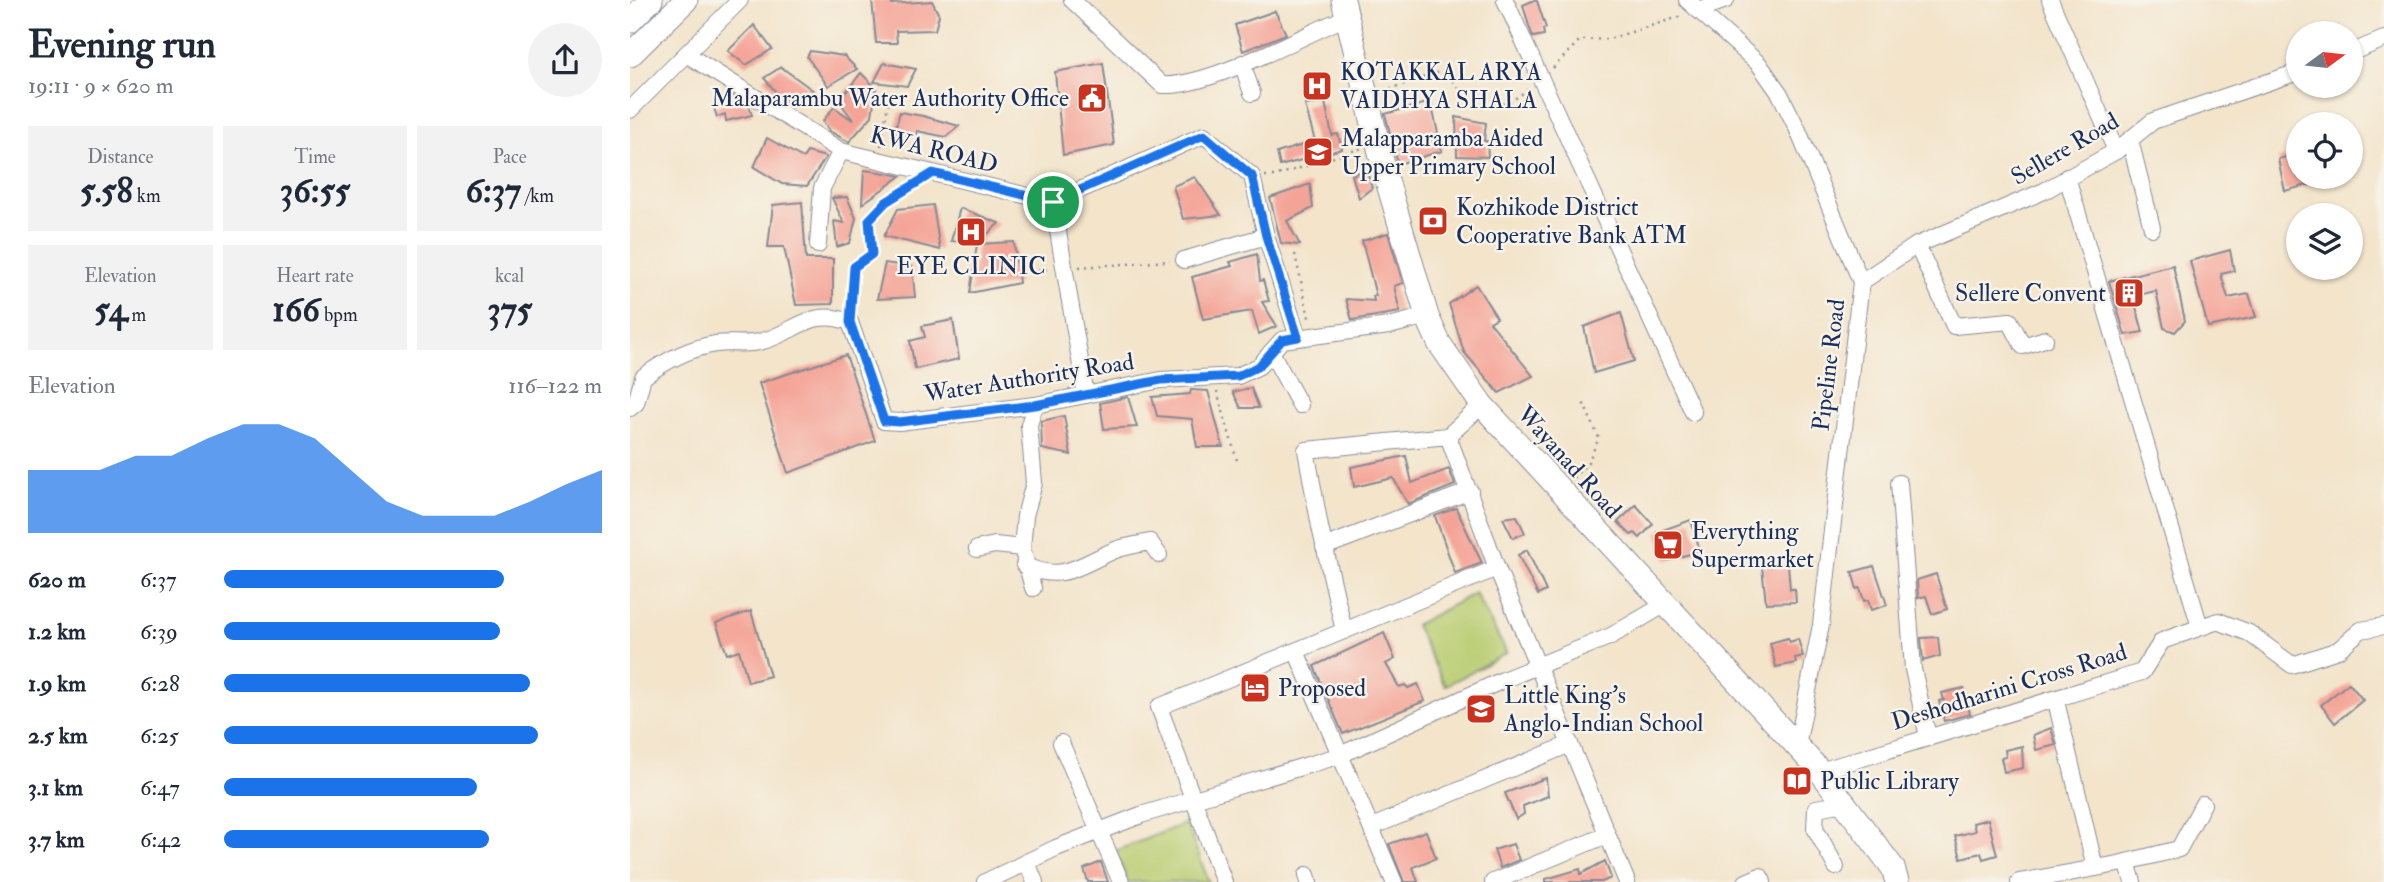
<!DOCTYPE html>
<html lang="en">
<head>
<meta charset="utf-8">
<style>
  :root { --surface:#fff; --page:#f2f2f3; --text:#1f2937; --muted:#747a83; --accent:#1a73e8 }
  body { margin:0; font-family:"IM FELL Double Pica",serif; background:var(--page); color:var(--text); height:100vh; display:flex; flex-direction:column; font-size:26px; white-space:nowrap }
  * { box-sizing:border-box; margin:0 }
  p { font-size:23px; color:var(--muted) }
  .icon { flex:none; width:38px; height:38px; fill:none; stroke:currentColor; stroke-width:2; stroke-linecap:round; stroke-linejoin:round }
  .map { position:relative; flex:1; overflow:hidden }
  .drawer { display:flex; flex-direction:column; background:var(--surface); width:630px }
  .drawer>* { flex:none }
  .needle { width:46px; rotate:75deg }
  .fabs { position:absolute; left:1656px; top:21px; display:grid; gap:14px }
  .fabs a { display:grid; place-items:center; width:77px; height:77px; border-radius:50%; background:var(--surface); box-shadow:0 2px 5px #0004; font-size:35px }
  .pin { position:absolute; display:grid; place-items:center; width:60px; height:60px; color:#fff; margin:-30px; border:4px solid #fff; border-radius:50%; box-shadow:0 2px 7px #0007 }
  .round { display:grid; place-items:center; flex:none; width:74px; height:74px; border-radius:37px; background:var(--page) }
  .head { display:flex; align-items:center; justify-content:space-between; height:119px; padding:0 28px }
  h1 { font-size:38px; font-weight:800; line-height:52px }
  .stats { display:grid; grid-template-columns:repeat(3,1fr); gap:10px; height:119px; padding:7px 28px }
  .stats div { display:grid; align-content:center; border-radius:0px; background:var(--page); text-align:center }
  .stats b { font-size:35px; font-weight:800 }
  .stats small { font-size:19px; font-weight:400 }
  .stats p { font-size:19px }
  .chart { height:196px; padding:14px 28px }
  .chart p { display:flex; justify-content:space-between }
  .chart svg { width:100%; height:126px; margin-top:7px; fill:var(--accent); opacity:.7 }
  ul { padding:0 28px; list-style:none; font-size:23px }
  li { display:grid; grid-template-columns:112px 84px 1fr; align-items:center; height:52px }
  li i { height:18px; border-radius:9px; background:var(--accent) }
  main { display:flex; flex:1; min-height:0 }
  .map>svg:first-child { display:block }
  .green { fill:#b8cc6f; stroke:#6a7e66; stroke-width:2 }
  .building { fill:#f4a497 }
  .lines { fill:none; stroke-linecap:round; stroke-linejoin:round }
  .minor-casing { stroke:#878a94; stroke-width:18 }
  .highway-casing { stroke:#878a94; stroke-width:25 }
  .path { stroke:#878a94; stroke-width:2.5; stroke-dasharray:2 5; stroke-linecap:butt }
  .minor { stroke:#fff; stroke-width:16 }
  .highway { stroke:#fff; stroke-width:23 }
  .route-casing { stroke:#fff; stroke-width:14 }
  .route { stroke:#1a73e8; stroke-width:9 }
  .labels { text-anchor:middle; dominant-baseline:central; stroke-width:5; stroke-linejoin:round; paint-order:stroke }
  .poi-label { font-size:24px; fill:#1b2f5e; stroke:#f7f3e8; text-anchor:start }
  .street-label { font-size:24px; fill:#1b2f5e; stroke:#f7f3e8 }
</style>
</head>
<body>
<main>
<section class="drawer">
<div class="head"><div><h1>Evening run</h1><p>19:11 · 9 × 620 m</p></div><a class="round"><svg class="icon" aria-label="share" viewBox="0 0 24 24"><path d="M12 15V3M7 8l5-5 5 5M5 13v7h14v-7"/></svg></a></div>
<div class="stats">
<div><p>Distance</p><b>5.58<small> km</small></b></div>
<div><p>Time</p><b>36:55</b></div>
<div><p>Pace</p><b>6:37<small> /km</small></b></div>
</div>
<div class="stats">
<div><p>Elevation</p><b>54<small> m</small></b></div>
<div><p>Heart rate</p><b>166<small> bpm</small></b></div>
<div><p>kcal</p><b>375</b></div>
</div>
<div class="chart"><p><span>Elevation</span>116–122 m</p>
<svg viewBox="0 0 160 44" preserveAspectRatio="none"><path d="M0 44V22L10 22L20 22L30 17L40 17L50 11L60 6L70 6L80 11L90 22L100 33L110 38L120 38L130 38L140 33L150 27L160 22V44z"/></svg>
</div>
<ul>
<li><b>620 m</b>6:37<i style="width:74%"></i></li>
<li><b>1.2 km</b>6:39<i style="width:73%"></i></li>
<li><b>1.9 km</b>6:28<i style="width:81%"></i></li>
<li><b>2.5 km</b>6:25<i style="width:83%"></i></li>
<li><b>3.1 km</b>6:47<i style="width:67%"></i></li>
<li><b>3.7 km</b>6:42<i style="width:70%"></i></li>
</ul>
</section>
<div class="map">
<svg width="1754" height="882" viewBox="0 0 1754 882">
  <rect width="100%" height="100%" fill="#f7f3e8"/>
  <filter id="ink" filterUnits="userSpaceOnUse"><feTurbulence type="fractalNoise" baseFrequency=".0143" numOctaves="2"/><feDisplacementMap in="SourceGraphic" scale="14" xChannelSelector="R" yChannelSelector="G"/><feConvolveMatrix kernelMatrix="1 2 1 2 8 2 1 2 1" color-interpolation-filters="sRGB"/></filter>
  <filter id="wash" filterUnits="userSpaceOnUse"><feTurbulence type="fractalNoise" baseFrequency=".00686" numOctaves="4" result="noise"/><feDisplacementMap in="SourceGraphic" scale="28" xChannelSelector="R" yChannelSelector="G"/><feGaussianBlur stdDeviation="1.57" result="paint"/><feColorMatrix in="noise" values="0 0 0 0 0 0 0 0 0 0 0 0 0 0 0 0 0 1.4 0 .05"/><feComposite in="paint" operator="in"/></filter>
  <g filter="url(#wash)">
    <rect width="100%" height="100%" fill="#f3e4ca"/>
    <g class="green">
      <polygon points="845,593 877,653 815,686 785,625"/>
      <polygon points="556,823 579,882 498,882 485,851"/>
    </g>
    <g id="blocks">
      <g class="building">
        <polygon points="242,0 262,0 262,4 302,1 309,15 305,30 266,31 267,43 246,43"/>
        <polygon points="902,1 907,1 916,28 913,29 914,35 903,37 899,26 893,5"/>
        <polygon points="645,11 656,34 613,51 605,25"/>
        <polygon points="124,25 142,49 116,65 98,51"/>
        <polygon points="180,51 214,56 227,69 198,86 177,57"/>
        <polygon points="254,63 286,69 277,86 244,82"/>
        <polygon points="473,63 484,145 433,155 425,72"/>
        <polygon points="151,67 184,91 156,104 134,78"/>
        <polygon points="231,73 246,88 242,116 219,142 199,131 193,121 204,107 224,121 209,101"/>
        <polygon points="103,96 119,106 122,115 96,121 95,114 87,117 84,108"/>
        <polygon points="695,102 702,135 708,134 712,149 650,166 647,153 685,141 675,105"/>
        <polygon points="801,102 812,151 768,164 755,114"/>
        <polygon points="270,112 293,116 329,126 316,137 287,131 286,135 264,133"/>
        <polygon points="826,117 856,123 854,141 857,141 858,157 827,156"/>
        <polygon points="137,138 173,158 177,152 196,157 177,186 152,184 124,167"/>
        <polygon points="1668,154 1668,177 1696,177 1696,180 1655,191 1648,159"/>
        <polygon points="736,169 742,188 729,198 722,175"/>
        <polygon points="234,170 256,173 271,176 232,204"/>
        <polygon points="565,177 591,215 553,219 543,186"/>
        <polygon points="680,184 683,208 657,221 670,245 651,243 640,198"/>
        <polygon points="217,197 226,218 220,243 207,247 204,221 214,223 202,198"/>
        <polygon points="172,202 176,259 203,259 203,304 166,305 154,247 138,247 143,205"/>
        <polygon points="303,205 310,250 254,236 268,209"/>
        <polygon points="330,208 369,223 347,244 321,241"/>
        <polygon points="758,233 773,283 764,286 770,312 722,320 716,299 744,301 743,296 746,296 732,241"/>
        <polygon points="384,242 389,283 340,293 347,244"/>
        <polygon points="1600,250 1604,271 1591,274 1598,298 1619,294 1626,317 1578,327 1560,261"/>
        <polygon points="627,254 630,281 633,280 639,301 632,302 647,326 629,334 622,311 573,319 562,277 602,266 600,262"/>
        <polygon points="255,263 282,267 285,297 247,299"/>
        <polygon points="1543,265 1555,321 1545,332 1534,328 1526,291 1503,296 1513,332 1495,335 1479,281"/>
        <polygon points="846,285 867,318 860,322 903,376 869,393 834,352 819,304"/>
        <polygon points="991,313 1004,361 964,373 954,327"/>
        <polygon points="323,320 329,359 285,369 280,341 295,337 292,326"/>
        <polygon points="216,355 245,441 158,473 129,383"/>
        <polygon points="621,388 629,408 611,408 603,392"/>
        <polygon points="561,390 578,391 593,447 567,447 562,419 527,416 522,397 560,394"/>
        <polygon points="498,397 507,427 474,429 470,403"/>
        <polygon points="434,416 441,455 412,449 411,421"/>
        <polygon points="776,456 782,483 819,469 825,485 778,504 763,478 724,487 721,467"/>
        <polygon points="1006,505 1023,524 1010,538 1005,533 1001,535 988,522"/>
        <polygon points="826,508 852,563 825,573 805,516"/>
        <polygon points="887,516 895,533 883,538 873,518"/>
        <polygon points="1061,520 1070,551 1036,561 1027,532"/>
        <polygon points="897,550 916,591 908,595 888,555"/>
        <polygon points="1158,564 1160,589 1165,589 1166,602 1136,603 1132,567"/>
        <polygon points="1244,566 1257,605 1241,610 1238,600 1234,601 1230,588 1227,589 1222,572"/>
        <polygon points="1306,574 1317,609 1302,614 1296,596 1288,598 1287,580"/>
        <polygon points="121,611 140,676 118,682 109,650 97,654 86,623"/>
        <polygon points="754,633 765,659 756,664 769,687 775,685 778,688 788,684 795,701 713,734 684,666"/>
        <polygon points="1308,637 1310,656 1293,661 1291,638"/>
        <polygon points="1158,638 1160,642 1168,639 1173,656 1165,658 1166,663 1146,667 1140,643"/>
        <polygon points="1719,683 1733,700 1705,723 1691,705"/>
        <polygon points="1334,688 1340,714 1314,721 1309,701 1314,700 1312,693"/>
        <polygon points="1421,728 1426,745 1406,750 1403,735"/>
        <polygon points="1392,746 1393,768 1374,772 1371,758 1376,757 1375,750"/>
        <polygon points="916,778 918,796 893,806 894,814 886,819 875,793"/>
        <polygon points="1358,819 1367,855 1353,859 1351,853 1331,858 1325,836 1345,831 1343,823"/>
        <polygon points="796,831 806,858 783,867 788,882 774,882 759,844"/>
        <polygon points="883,844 889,860 870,868 864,850"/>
        <polygon points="975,861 981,878 972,882 916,882 916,879 950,869 951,874"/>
        <polygon points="471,862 478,882 458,882 454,869"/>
      </g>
    </g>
  </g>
  <g filter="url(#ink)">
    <use href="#blocks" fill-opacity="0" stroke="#878a94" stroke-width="2"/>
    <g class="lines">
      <g class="minor-casing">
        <g id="minor">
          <path d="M442,0L532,85C578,88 671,36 717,17"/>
          <polyline points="875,0 1063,412"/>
          <polyline points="1057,0 1129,64 1150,94 1167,128 1231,282 1191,625 1167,746"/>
          <polyline points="1420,0 1486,151"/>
          <polyline points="1068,10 1096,0"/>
          <polyline points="1720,53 1754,39"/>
          <polyline points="56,54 211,151 423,202 574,135 622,176 636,236 668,337"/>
          <polyline points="612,63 622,93"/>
          <polyline points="0,110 110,0"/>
          <polyline points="1500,140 1522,228"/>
          <polyline points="1437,177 1570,627"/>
          <polyline points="423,202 456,395"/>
          <polyline points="188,245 192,188 211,151"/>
          <polyline points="1287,245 1324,326 1380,321 1393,346 1415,339"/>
          <polyline points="554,260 636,236"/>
          <polyline points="1231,282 1287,245 1414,191 1486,151 1523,121 1668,72"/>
          <polyline points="641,352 670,405"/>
          <polyline points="852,405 818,436 867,568 997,882"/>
          <path d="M0,408L6,403L13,377C35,361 59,348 86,344C100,342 115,345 129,342C166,334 177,307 220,322L254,421L269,422L405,405L531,380L608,376L629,366L652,340L759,326L797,316"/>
          <polyline points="1269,483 1283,669 1298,737"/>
          <polyline points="694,547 840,491"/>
          <polyline points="347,549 365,545 392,548"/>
          <path d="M394,565C434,585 453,562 488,549C498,546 510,544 520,542L529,555"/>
          <polyline points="403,588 392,548 395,516 404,483 399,425 405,405"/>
          <polyline points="714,631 690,527 676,450 818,436"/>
          <polyline points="666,651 764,882"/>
          <polyline points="1426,701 1465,868"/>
          <polyline points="431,743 491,882"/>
          <polyline points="1190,771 1512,672 1532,641 1588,621 1619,633 1662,665 1708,650 1731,630 1754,626"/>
          <polyline points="742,827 940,744"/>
          <polyline points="397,862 405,882"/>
          <polyline points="1497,862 1503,882"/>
          <polyline points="1206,867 1185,828 1186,808 1215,803"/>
          <polyline points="677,875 679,882"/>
          <polyline points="355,882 426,848 511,815 708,756 873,680 981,636 1034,605"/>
          <polyline points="594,882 529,707 867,568"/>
          <polyline points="863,882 977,835"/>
          <polyline points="1116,882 1130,876 1133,882"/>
          <polyline points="1389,882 1488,864 1549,849 1573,804"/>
        </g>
      </g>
      <g class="highway-casing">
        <g id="highway">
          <polyline points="713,0 756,177 797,316 809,343 852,405 1190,771 1263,868 1267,882"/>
          <polyline points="0,21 21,0"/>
          <polyline points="0,55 56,0"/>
        </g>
      </g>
      <g class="path">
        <polyline points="923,68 950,40 979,39 1052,16"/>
        <polyline points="753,91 813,71 848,109 880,102 900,88"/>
        <polyline points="251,146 259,98"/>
        <polyline points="635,176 645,176 732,148"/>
        <polyline points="665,254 680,322"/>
        <polyline points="449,267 540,261"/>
        <polyline points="401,270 422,269"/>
        <polyline points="221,308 224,266 242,254 238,220 256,202 285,184"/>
        <polyline points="587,391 608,464"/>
        <polyline points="943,478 958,462 969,438 952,400"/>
      </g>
      <use href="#minor" class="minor"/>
      <use href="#highway" class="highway"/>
    </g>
  </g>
  <g class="lines" filter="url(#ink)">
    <g class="route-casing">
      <polygon id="route" points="574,135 622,176 636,236 668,337 652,340 629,366 608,376 531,380 405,405 269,422 254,421 220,322 224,267 242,254 239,220 256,202 303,173 423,202"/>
    </g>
    <use href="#route" class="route"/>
  </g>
  <defs>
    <g id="hospital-square" transform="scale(1.575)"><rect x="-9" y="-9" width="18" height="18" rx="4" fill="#c8321e" stroke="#f7f3e8"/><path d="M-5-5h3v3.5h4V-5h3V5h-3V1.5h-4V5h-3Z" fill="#fff"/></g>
    <g id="civic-square" transform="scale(1.575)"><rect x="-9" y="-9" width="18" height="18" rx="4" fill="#c8321e" stroke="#f7f3e8"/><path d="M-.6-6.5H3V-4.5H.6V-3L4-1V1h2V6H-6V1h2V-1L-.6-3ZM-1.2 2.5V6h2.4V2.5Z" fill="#fff"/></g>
    <g id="school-square" transform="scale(1.575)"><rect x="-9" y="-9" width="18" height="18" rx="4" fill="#c8321e" stroke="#f7f3e8"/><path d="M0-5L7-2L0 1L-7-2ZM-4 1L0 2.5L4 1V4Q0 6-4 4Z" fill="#fff"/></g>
    <g id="bank-square" transform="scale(1.575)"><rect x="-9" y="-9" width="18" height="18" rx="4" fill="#c8321e" stroke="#f7f3e8"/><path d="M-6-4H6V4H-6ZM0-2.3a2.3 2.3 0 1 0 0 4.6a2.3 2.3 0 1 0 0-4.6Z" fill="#fff"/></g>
    <g id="building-square" transform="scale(1.575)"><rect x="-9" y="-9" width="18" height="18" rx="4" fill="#c8321e" stroke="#f7f3e8"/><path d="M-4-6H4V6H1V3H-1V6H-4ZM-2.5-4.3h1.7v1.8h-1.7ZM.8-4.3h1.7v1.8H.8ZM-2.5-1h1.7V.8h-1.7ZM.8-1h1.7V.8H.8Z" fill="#fff"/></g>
    <g id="supermarket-square" transform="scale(1.575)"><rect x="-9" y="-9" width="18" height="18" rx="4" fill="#c8321e" stroke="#f7f3e8"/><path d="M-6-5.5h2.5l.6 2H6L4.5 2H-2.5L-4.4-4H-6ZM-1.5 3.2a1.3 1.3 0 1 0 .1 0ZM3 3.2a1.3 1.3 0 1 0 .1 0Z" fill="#fff"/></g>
    <g id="hotel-square" transform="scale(1.575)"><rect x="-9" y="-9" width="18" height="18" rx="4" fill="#c8321e" stroke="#f7f3e8"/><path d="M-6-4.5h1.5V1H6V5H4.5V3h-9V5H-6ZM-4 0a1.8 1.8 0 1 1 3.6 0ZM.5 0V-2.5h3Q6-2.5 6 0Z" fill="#fff"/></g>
    <g id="library-square" transform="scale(1.575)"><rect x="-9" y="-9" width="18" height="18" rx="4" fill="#c8321e" stroke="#f7f3e8"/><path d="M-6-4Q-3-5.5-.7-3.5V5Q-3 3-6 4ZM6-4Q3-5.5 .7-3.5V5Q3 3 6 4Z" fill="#fff"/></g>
  </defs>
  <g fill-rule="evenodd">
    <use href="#hospital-square" x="687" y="86"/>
    <use href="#civic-square" x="462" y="98"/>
    <use href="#school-square" x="688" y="152"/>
    <use href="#bank-square" x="803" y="221"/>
    <use href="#hospital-square" x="341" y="232"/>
    <use href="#building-square" x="1499" y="293"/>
    <use href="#supermarket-square" x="1038" y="545"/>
    <use href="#hotel-square" x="625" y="688"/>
    <use href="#school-square" x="851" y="709"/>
    <use href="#library-square" x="1167" y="781"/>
  </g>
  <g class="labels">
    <g class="poi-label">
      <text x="710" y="72">KOTAKKAL ARYA<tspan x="710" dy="28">VAIDHYA SHALA</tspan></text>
      <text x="439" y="98" text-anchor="end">Malaparambu Water Authority Office</text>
      <text x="711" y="138">Malapparamba Aided<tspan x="711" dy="28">Upper Primary School</tspan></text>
      <text x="826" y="207">Kozhikode District<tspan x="826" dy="28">Cooperative Bank ATM</tspan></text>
      <text x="341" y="266" text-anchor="middle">EYE CLINIC</text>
      <text x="1476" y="293" text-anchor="end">Sellere Convent</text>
      <text x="1061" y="531">Everything<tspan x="1061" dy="28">Supermarket</tspan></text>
      <text x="648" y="688">Proposed</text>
      <text x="874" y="695">Little King's<tspan x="874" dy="28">Anglo-Indian School</tspan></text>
      <text x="1190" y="781">Public Library</text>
    </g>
    <g class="street-label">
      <text transform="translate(1435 149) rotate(-30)">Sellere Road</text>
      <text transform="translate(304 150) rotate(14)">KWA ROAD</text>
      <text transform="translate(1199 365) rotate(-83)">Pipeline Road</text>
      <text transform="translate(399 378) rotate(-9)">Water Authority Road</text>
      <text transform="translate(939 462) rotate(48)">Wayanad Road</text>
      <text transform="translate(1379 687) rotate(-17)">Deshodharini Cross Road</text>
    </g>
  </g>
</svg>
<div class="fabs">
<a><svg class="needle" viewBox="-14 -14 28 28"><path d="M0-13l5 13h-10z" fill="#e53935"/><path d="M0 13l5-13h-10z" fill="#747a83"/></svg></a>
<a><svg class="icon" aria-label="locate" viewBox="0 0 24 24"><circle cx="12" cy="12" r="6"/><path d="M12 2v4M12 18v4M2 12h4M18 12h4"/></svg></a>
<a><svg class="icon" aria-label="layers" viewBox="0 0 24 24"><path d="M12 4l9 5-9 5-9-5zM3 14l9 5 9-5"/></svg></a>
</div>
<div class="pin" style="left:423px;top:202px;background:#1e9e55"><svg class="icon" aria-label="arrive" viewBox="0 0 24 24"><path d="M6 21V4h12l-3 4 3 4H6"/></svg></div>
</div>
</main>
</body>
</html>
